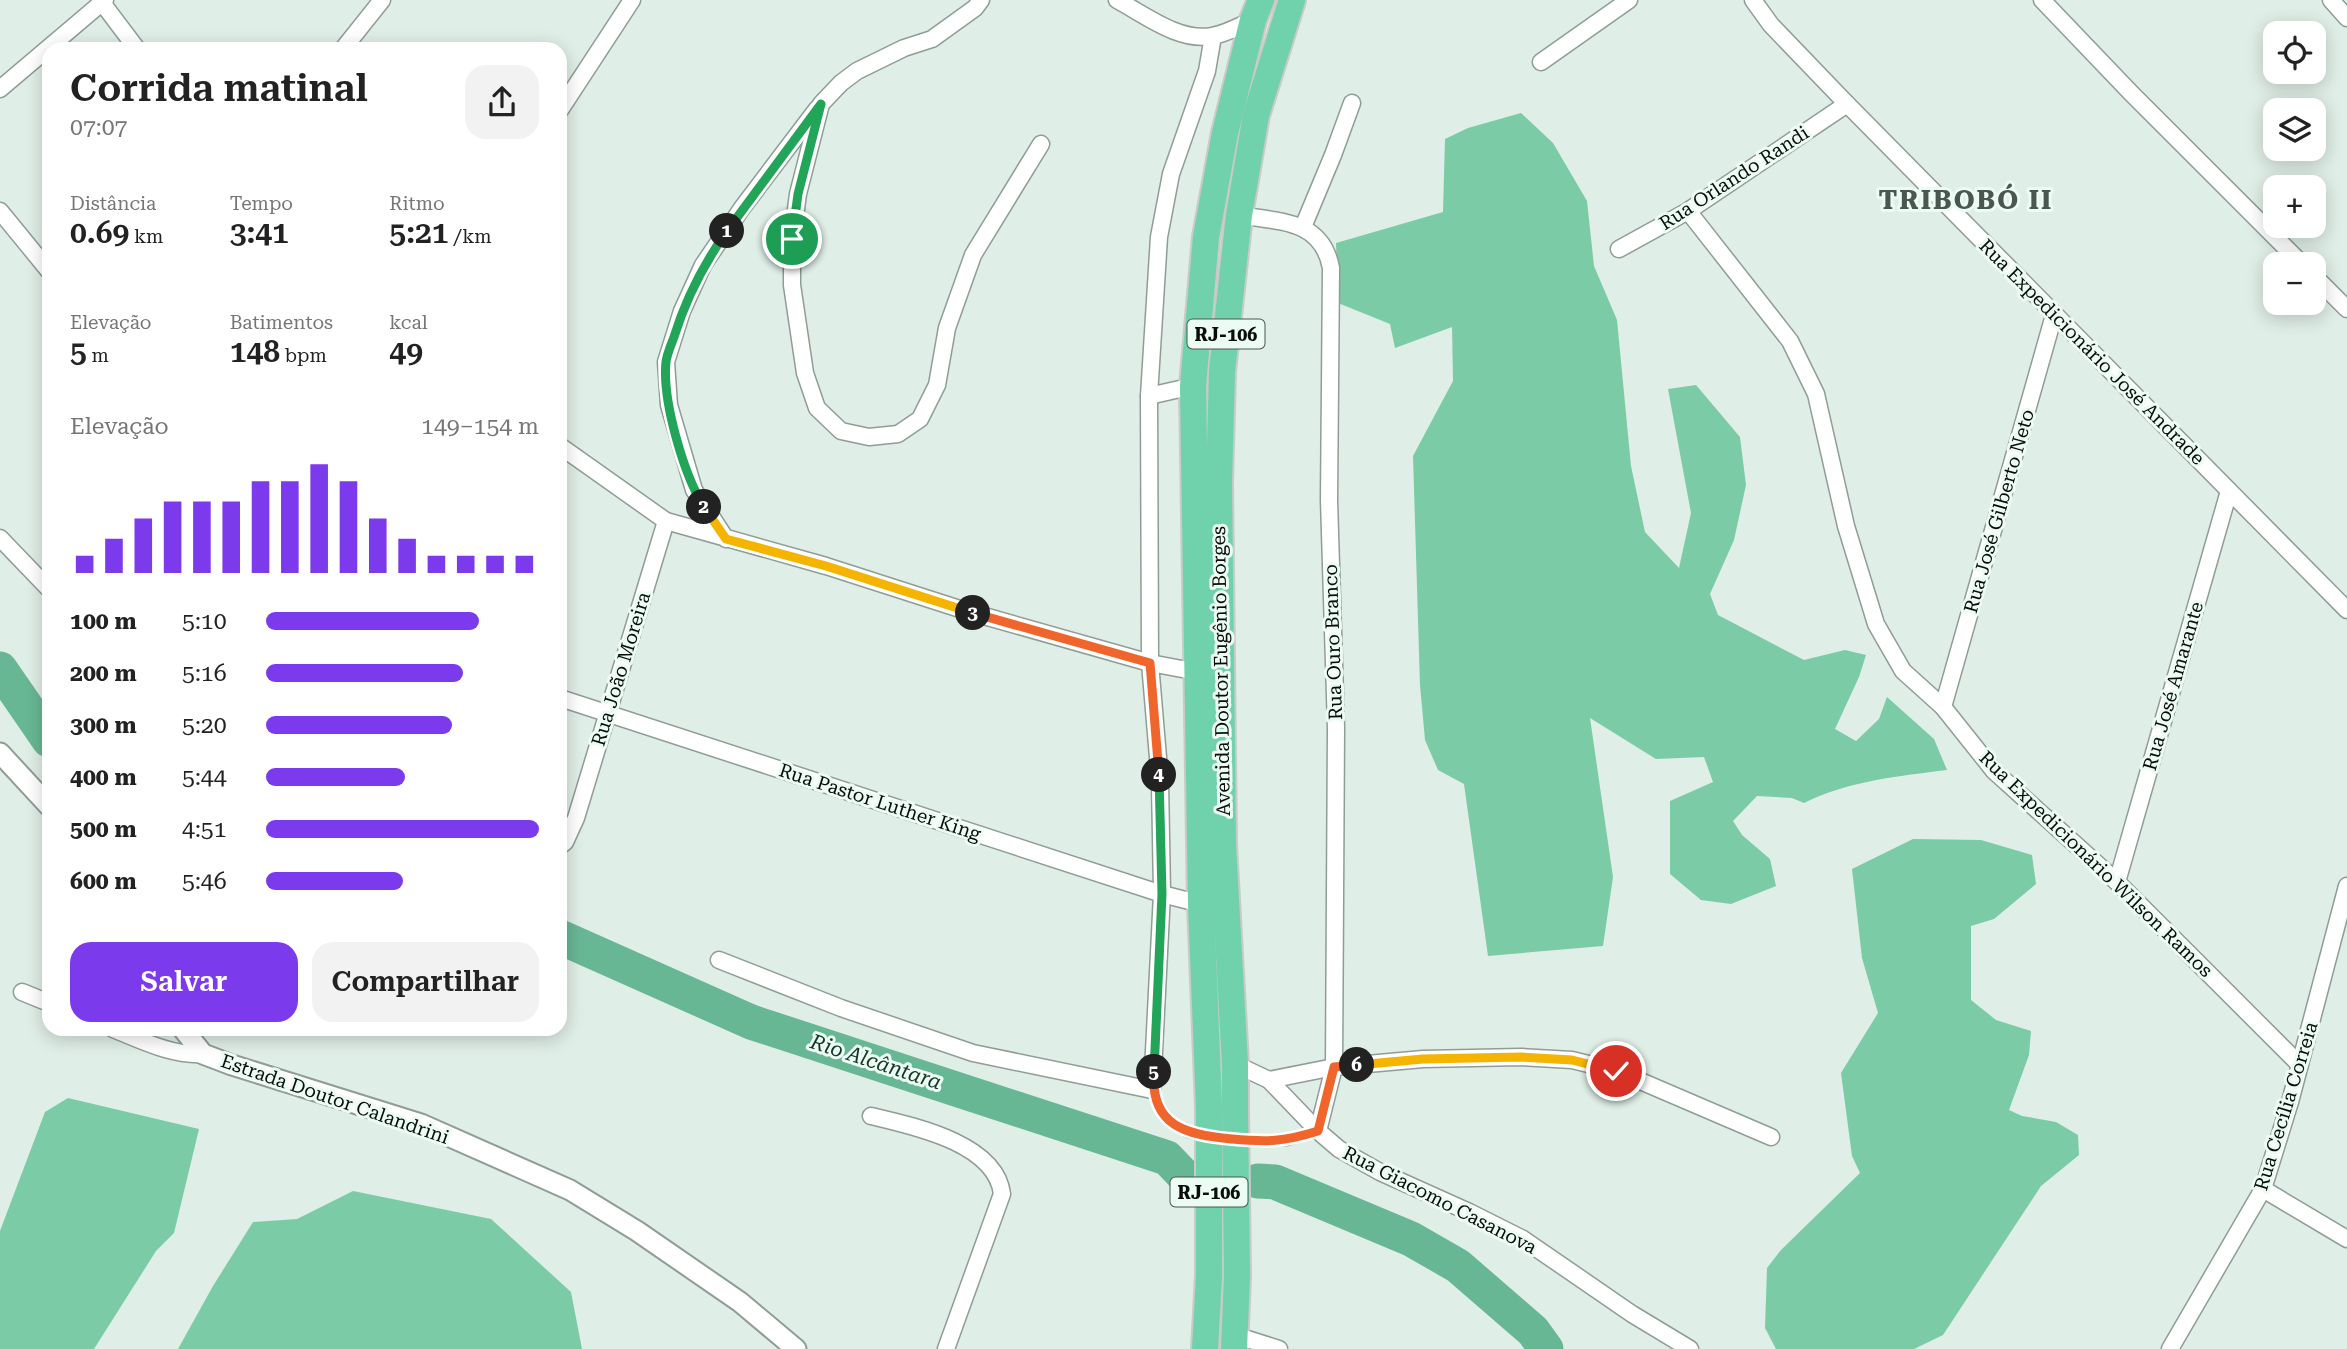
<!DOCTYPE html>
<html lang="pt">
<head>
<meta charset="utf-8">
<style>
  :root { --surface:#fff; --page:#f2f2f2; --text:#222; --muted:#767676; --accent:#7c3aed }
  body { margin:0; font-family:"Roboto Serif",serif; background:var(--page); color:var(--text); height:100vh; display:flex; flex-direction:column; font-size:26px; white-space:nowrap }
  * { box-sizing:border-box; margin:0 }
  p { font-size:23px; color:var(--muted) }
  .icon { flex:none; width:38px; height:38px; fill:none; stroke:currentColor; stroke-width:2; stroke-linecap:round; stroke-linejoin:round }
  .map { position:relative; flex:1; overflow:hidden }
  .sheet { position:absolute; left:42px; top:42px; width:525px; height:994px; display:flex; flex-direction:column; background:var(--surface); border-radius:21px; box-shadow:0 4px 18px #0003 }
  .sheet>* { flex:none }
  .controls { position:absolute; left:2263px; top:21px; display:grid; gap:14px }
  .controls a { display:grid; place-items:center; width:63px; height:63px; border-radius:14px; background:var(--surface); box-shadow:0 4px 18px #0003; font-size:35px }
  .pin { position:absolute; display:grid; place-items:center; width:60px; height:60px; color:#fff; margin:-30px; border:4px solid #fff; border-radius:50%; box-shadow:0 2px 7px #0007 }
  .km { position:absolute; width:35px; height:35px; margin:-18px; border-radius:50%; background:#222; color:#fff; font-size:19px; line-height:35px; text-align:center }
  .round { display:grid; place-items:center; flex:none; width:74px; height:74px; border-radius:21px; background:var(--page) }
  .summary { display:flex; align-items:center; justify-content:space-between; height:119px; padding:0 28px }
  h1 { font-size:38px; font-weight:600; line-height:52px }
  .stats { display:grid; grid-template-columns:repeat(3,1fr); gap:10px; height:119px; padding:7px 28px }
  .stats div { display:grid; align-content:center }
  .stats b { font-size:30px; font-weight:600 }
  .stats small { font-size:19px; font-weight:400 }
  .stats p { font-size:19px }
  .chart { height:196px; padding:14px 28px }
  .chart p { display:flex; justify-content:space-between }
  .chart svg { width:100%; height:126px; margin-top:7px; stroke:var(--accent); stroke-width:6 }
  .primary-button { display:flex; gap:14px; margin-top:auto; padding:14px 28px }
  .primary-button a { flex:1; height:80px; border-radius:21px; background:var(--accent); color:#fff; font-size:28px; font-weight:600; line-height:80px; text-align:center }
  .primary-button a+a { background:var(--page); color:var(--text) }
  ul { padding:0 28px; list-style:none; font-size:23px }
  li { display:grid; grid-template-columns:112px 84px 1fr; align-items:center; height:52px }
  li i { height:18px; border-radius:9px; background:var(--accent) }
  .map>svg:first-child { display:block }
  .forest { fill:#7ccba7 }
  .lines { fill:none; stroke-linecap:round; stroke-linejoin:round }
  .river { stroke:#68b794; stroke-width:35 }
  .service-casing { stroke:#8f9d96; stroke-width:11 }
  .minor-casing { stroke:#8f9d96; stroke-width:19 }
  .tertiary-casing { stroke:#8f9d96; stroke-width:23 }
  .trunk-casing { stroke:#c9cac9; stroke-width:30 }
  .service { stroke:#fff; stroke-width:8 }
  .minor { stroke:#fff; stroke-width:16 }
  .tertiary { stroke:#fff; stroke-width:19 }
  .trunk { stroke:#70d2ac; stroke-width:26 }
  .trunk-bridge-casing { stroke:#c9cac9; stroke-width:30; stroke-linecap:butt }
  .trunk-bridge { stroke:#70d2ac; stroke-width:26 }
  .split-1-casing { stroke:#fff; stroke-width:14 }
  .split-2-casing { stroke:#fff; stroke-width:14 }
  .split-3-casing { stroke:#fff; stroke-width:14 }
  .split-4-casing { stroke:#fff; stroke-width:14 }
  .split-5-casing { stroke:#fff; stroke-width:14 }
  .split-6-casing { stroke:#fff; stroke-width:14 }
  .split-7-casing { stroke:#fff; stroke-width:14 }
  .split-1 { stroke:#22a559; stroke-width:9 }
  .split-2 { stroke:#22a559; stroke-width:9 }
  .split-3 { stroke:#f5b400; stroke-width:9 }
  .split-4 { stroke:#f0652b; stroke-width:9 }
  .split-5 { stroke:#22a559; stroke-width:9 }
  .split-6 { stroke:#f0652b; stroke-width:9 }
  .split-7 { stroke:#f5b400; stroke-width:9 }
  .labels { text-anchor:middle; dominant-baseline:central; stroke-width:6; stroke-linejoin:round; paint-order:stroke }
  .shield { fill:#ecfbf3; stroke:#4c5450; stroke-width:2 }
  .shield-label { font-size:18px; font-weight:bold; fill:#080d0a }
  .street-label { font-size:19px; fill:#080d0a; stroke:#ecfbf3 }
  .water-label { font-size:21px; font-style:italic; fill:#123628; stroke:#ecfbf3 }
  .district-label { font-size:26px; font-weight:bold; letter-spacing:2px; fill:#4a5650; stroke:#ecfbf3 }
</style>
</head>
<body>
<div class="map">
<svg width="2347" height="1349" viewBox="0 0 2347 1349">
  <rect width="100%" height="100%" fill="#dfeee6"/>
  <g class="forest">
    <path d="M1521,113L1553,143L1587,201L1594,266L1617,320L1631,466L1645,532L1679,568L1691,513L1668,389L1696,385L1740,437L1746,485L1734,540L1710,594L1718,615L1804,660L1845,650L1866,655L1859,677L1835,729L1856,741L1879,719L1887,697L1934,739L1947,770C1899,776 1848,781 1804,803L1792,798L1757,796L1733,821L1742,835L1770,859L1776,886L1731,904L1701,900L1670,874V801L1713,782L1704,757L1656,759L1590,718L1613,877L1603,946L1488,956L1464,784L1438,770L1425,740L1420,685L1413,456L1453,381L1452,327L1395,348L1390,324L1338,303L1336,243L1443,212L1445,139L1468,128Z"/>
    <polygon points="1913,839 1981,840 2032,855 2036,884 1994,919 1971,926 1971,1000 1996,1020 2031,1031 2029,1055 2009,1110 2022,1116 2056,1122 2078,1135 2079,1155 2041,1186 1943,1335 1914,1349 1776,1349 1765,1328 1767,1268 1781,1250 1860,1173 1852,1156 1841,1073 1878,1013 1862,958 1852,869"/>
    <polygon points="68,1098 199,1129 174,1233 156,1251 94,1349 0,1349 0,1231 45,1112"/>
    <polygon points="353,1191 491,1219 571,1292 582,1349 178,1349 213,1286 253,1222 297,1219"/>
  </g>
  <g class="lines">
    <g class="river">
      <polyline points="0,669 49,740"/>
      <polyline points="560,937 751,1022 1167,1158 1190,1182"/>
      <polyline points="1258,1181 1275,1182 1411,1239 1458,1266 1533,1331 1546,1349"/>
    </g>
    <g class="service-casing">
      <g id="service">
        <path d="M1152,1090C1163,1114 1175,1134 1204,1136"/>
        <polyline points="1238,1139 1287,1141 1318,1131"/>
      </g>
    </g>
    <g class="minor-casing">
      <g id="minor">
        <polyline points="100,0 137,49"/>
        <polyline points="981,0 975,8 932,39 904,48 857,71 841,83 821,104 798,194 792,239 792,285 805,373 817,408 841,431 869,437 898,434 920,419 937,385 947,328 973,255 1041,144"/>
        <path d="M1117,0C1145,15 1179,42 1212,36C1226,34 1241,25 1253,20"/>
        <polyline points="1753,0 1771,25 1847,104 2347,610"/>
        <polyline points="2042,0 2131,93 2302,264"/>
        <polyline points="2331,0 2347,18"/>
        <polyline points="343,49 382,0"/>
        <polyline points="1541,62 1629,0"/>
        <polyline points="0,89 105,0"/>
        <polyline points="560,110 632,0"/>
        <polyline points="0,211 49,271"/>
        <polyline points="1688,211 1790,341 1816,394 1846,526 1876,624 1903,671 1943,707 1994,771 2117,882 2300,1065"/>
        <path d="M1239,215C1279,222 1322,219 1331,268L1329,500L1336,728L1334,1067L1318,1131"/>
        <polyline points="1303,227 1333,155 1352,103"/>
        <polyline points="1619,249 1688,211 1847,104"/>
        <polyline points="2314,276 2347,309"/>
        <polyline points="1149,396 1193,386"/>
        <polyline points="560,446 666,521 826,566 963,610 1150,663 1198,672"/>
        <polyline points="0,538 49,589"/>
        <polyline points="726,539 694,490 669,405 666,362 682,311 703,265 742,208 817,109"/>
        <polyline points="560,698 1162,894 1201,904"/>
        <polyline points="1943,707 2054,315"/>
        <polyline points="560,846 565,842 576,818 666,521"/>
        <polyline points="2117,882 2229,491"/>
        <polyline points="719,960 841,1008 973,1053 1152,1090 1162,894 1160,781 1150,663 1149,396 1159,237 1171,174 1207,71 1213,36"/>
        <polyline points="22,992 49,1003"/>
        <path d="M113,1029C141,1040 172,1056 203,1054"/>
        <polyline points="1235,1064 1269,1080 1318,1131 1339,1149 1380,1172 1469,1212 1523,1239 1632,1314 1690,1349"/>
        <polyline points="1269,1080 1334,1067 1423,1059 1521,1057 1572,1060 1617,1071 1771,1137"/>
        <path d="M871,1116C913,1126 996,1143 1002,1194L946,1349"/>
        <polyline points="2263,1189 2347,1239"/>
        <polyline points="1235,1335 1279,1349"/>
        <polyline points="2170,1349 2263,1189 2290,1102 2347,886"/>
      </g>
    </g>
    <g class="tertiary-casing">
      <g id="tertiary">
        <polyline points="0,753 49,806"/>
        <polyline points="183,1029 203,1054 232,1065 421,1124 570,1190 637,1231 740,1302 796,1349"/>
      </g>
    </g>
    <g class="trunk-casing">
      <g id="trunk">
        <polyline points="1209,1107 1201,904 1193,386 1206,237 1225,133 1253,20 1261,0"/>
        <polyline points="1235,1110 1235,1064 1223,845 1219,482 1222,371 1239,215 1256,115 1292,0"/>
        <polyline points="1205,1349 1209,1276"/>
        <polyline points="1234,1349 1237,1276"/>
      </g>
    </g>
    <use href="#service" class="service"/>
    <use href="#minor" class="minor"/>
    <use href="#tertiary" class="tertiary"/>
    <use href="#trunk" class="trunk"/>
    <g class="trunk-bridge-casing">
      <g id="trunk-bridge">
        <polyline points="1235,1110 1237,1276"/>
        <polyline points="1209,1276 1209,1107"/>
      </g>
    </g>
    <use href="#trunk-bridge" class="trunk-bridge"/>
  </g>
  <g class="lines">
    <g class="split-1-casing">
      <polyline id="split-1" points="727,231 821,104 798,194 792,239"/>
    </g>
    <g class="split-2-casing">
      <path id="split-2" d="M704,507C684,475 662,401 666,362C667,354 671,345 674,337C686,298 703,265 727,231"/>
    </g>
    <g class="split-3-casing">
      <polyline id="split-3" points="704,507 726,539 826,566 973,613"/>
    </g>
    <g class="split-4-casing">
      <polyline id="split-4" points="973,613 1150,663 1159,775"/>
    </g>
    <g class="split-5-casing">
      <polyline id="split-5" points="1154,1072 1162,894 1159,775"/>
    </g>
    <g class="split-6-casing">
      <path id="split-6" d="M1154,1072C1150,1126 1186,1135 1232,1139C1267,1142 1283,1142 1318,1131L1334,1067L1357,1065"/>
    </g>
    <g class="split-7-casing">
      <polyline id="split-7" points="1357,1065 1423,1059 1521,1057 1572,1060 1616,1071"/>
    </g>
    <use href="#split-1" class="split-1"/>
    <use href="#split-2" class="split-2"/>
    <use href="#split-3" class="split-3"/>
    <use href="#split-4" class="split-4"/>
    <use href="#split-5" class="split-5"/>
    <use href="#split-6" class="split-6"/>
    <use href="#split-7" class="split-7"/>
  </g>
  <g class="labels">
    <g class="shield">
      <rect x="1187.5" y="319.5" width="77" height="29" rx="5"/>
      <rect x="1170.5" y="1177.5" width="77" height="29" rx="5"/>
    </g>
    <g class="shield-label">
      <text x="1226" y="334">RJ-106</text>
      <text x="1209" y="1192">RJ-106</text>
    </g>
    <g class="street-label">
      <text transform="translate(1734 178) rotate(-33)">Rua Orlando Randi</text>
      <text transform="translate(2092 352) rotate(45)">Rua Expedicionário José Andrade</text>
      <text transform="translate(1999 511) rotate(-74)">Rua José Gilberto Neto</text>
      <text transform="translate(1333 642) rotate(-92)">Rua Ouro Branco</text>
      <text transform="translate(621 669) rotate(-73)">Rua João Moreira</text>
      <text transform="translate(1221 671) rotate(-91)">Avenida Doutor Eugênio Borges</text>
      <text transform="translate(2173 686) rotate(-74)">Rua José Amarante</text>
      <text transform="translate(880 802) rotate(18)">Rua Pastor Luther King</text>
      <text transform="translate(2096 864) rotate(44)">Rua Expedicionário Wilson Ramos</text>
      <text transform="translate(335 1099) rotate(19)">Estrada Doutor Calandrini</text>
      <text transform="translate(2286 1106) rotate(-73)">Rua Cecília Correia</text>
      <text transform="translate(1440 1200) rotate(27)">Rua Giacomo Casanova</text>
    </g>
    <g class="water-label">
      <text transform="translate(876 1062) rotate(18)">Rio Alcântara</text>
    </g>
    <g class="district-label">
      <text x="1966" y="200">TRIBOBÓ II</text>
    </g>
  </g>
</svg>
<div class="controls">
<a><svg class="icon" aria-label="locate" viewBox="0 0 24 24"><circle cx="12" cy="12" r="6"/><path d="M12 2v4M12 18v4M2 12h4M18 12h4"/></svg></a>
<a><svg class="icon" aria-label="layers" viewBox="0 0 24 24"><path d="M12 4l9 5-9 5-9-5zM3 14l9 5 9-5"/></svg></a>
<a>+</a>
<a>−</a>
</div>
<div class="pin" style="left:792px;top:239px;background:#1e9e55"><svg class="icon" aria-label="arrive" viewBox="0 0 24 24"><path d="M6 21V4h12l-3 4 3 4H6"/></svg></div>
<div class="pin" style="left:1616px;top:1071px;background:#d93025"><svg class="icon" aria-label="check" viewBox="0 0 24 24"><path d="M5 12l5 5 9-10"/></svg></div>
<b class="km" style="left:727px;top:231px">1</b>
<b class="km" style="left:704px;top:507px">2</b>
<b class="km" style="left:973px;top:613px">3</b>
<b class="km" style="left:1159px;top:775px">4</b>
<b class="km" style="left:1154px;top:1072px">5</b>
<b class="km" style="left:1357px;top:1065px">6</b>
<section class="sheet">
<div class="summary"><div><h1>Corrida matinal</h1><p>07:07</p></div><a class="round"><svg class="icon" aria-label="share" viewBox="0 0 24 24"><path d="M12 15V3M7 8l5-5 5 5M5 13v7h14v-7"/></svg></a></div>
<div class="stats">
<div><p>Distância</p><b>0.69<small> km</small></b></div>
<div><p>Tempo</p><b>3:41</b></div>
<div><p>Ritmo</p><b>5:21<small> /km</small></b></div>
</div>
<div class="stats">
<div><p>Elevação</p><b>5<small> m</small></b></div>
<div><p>Batimentos</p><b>148<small> bpm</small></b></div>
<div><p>kcal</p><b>49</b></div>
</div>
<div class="chart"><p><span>Elevação</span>149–154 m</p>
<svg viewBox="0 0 160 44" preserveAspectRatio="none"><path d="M5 44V38M15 44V32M25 44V25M35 44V19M45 44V19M55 44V19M65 44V12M75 44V12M85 44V6M95 44V12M105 44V25M115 44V32M125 44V38M135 44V38M145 44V38M155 44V38"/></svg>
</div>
<ul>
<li><b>100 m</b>5:10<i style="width:78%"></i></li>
<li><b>200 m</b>5:16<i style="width:72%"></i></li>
<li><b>300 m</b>5:20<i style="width:68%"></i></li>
<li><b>400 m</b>5:44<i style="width:51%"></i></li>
<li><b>500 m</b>4:51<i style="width:100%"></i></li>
<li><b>600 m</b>5:46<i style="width:50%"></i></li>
</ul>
<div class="primary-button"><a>Salvar</a><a>Compartilhar</a></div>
</section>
</div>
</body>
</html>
